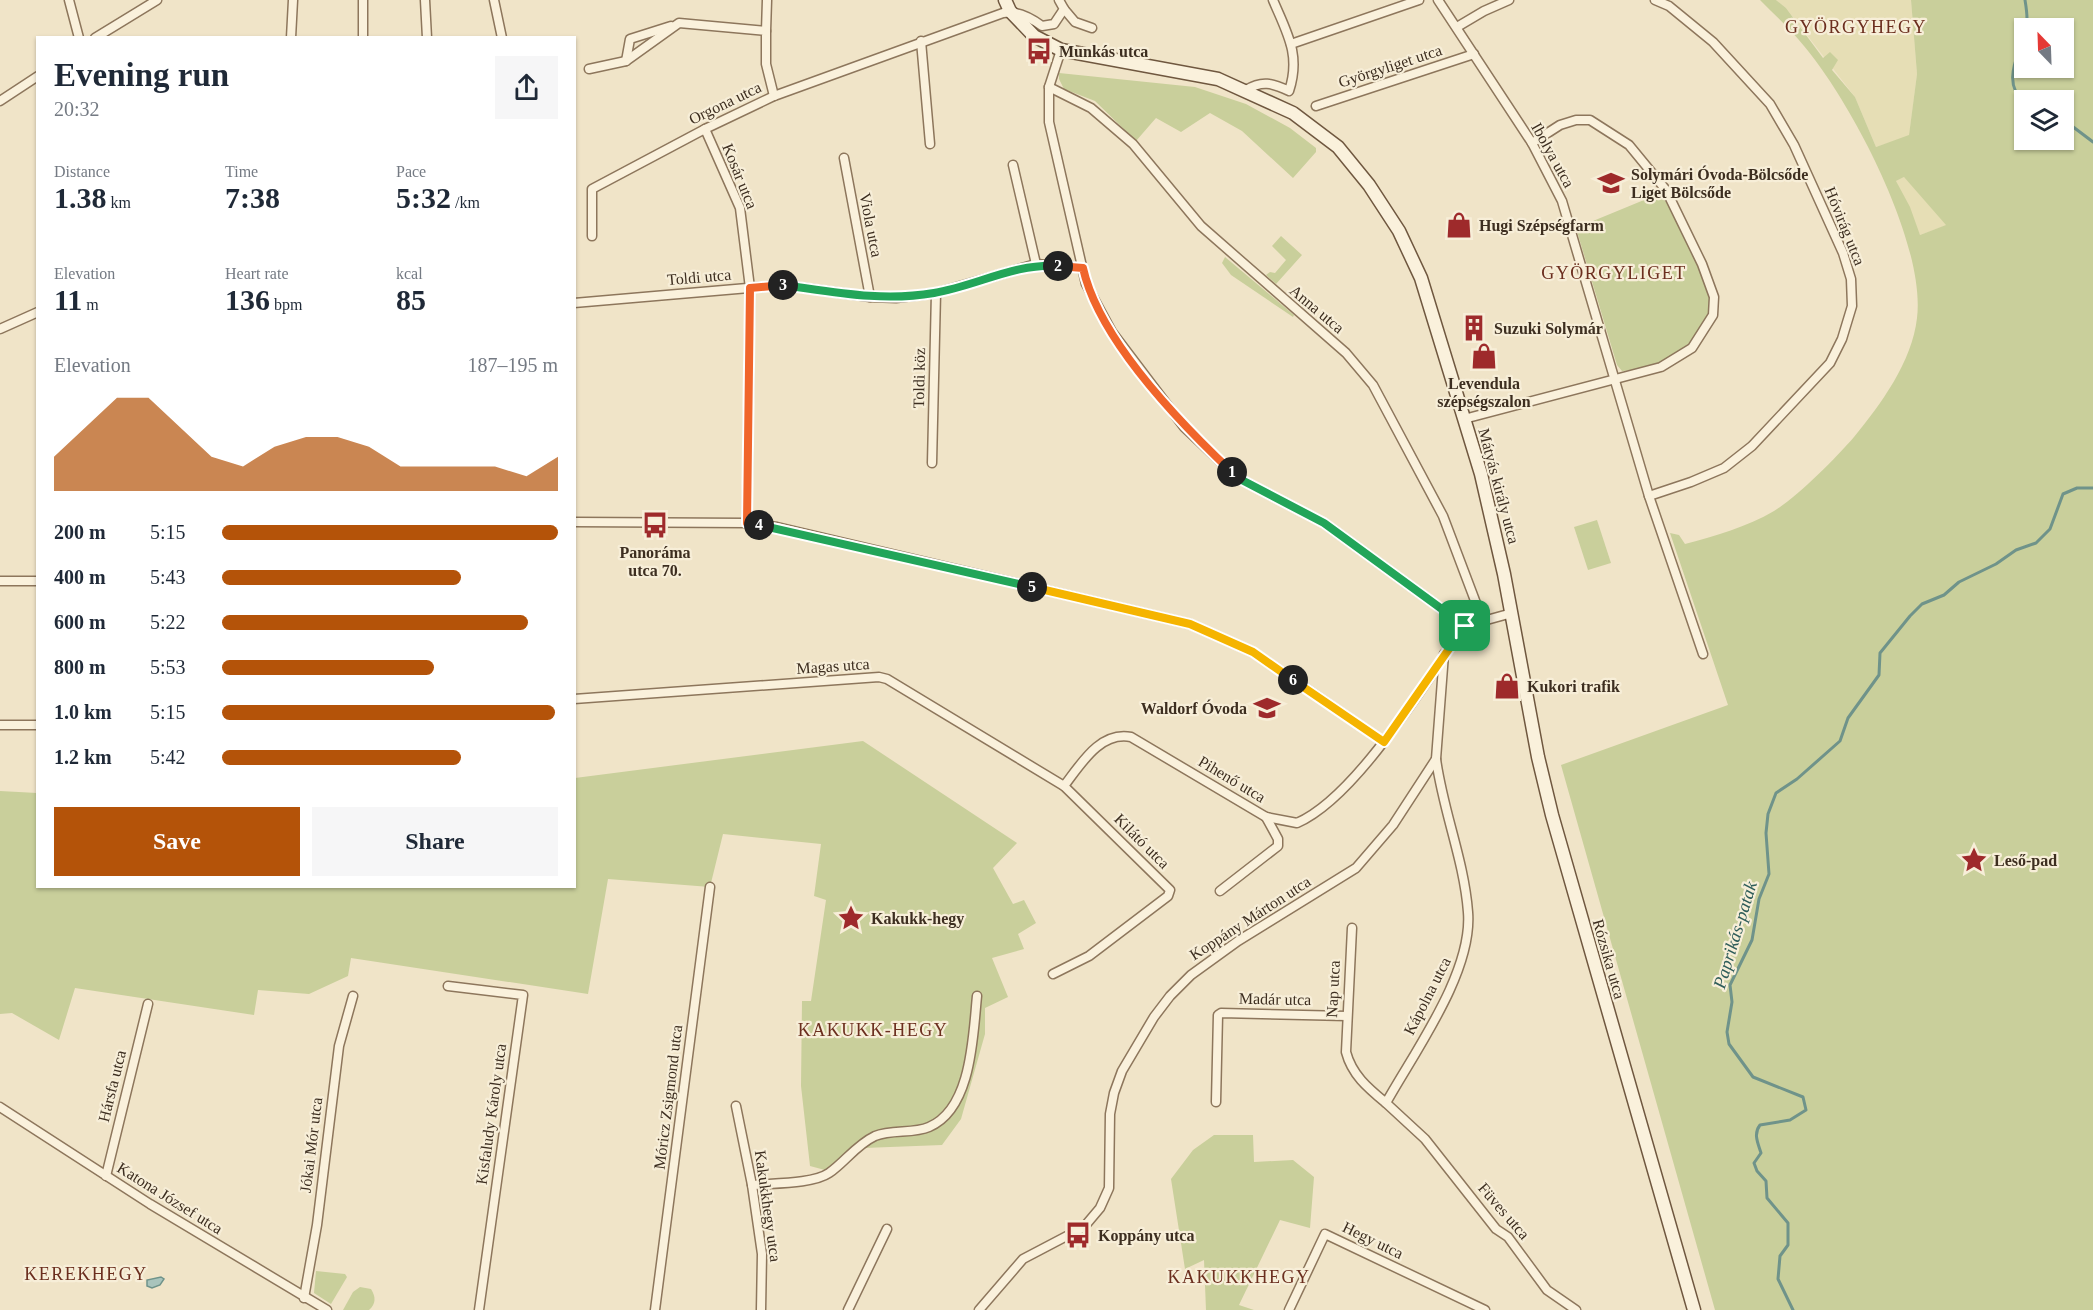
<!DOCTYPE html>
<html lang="en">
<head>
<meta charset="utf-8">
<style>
  :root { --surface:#fff; --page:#f6f6f7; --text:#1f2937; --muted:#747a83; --accent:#b45309 }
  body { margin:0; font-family:Georgia,serif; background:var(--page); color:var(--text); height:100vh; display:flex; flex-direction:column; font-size:22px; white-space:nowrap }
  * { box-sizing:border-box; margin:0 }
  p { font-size:20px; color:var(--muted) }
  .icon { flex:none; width:33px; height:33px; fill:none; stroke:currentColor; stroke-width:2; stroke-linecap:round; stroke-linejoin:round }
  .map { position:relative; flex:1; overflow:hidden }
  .details { position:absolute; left:36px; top:36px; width:540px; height:852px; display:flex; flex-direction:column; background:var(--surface); border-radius:0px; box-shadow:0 2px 4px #0004 }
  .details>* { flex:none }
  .needle { width:39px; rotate:337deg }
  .tools { position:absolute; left:2014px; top:18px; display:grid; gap:12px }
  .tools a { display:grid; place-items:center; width:60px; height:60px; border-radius:0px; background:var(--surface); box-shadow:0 2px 4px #0004; font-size:30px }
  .pin { position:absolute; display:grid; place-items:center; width:51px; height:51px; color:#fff; margin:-26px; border-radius:12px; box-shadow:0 3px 9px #0006 }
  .km { position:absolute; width:30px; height:30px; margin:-15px; border-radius:50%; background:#222; color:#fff; font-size:16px; line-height:30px; text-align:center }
  .round { display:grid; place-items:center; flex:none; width:63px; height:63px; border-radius:0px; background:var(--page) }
  .headline { display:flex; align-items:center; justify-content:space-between; height:102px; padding:0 18px }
  h1 { font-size:33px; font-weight:700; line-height:45px }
  .stats { display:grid; grid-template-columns:repeat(3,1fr); gap:9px; height:102px; padding:6px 18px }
  .stats div { display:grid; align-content:center }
  .stats b { font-size:30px; font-weight:700 }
  .stats small { font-size:16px; font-weight:400 }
  .stats p { font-size:16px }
  .chart { height:168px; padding:12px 18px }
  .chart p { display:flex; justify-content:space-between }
  .chart svg { width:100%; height:108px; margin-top:6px; fill:var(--accent); opacity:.7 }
  .action { display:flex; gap:12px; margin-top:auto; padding:12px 18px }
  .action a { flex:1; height:69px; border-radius:0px; background:var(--accent); color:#fff; font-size:24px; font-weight:700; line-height:69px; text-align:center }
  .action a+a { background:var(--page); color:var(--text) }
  ul { padding:0 18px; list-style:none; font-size:20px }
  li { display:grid; grid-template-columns:96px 72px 1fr; align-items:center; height:45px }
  li i { height:15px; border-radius:8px; background:var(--accent) }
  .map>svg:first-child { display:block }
  .farmland { fill:#e6deb5 }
  .green { fill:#c9cf9b; fill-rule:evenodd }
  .water { fill:#a9c4bc; stroke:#6f938a; stroke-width:1.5 }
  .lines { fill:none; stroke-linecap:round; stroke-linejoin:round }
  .stream { stroke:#6f938a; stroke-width:3 }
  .street-casing { stroke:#8d765c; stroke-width:11 }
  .secondary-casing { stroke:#6f573f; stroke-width:15 }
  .street { stroke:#faf1dc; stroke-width:8 }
  .secondary { stroke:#faf1dc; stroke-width:12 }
  .split-1-casing { stroke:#fff; stroke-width:12 }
  .split-2-casing { stroke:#fff; stroke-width:12 }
  .split-3-casing { stroke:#fff; stroke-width:12 }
  .split-4-casing { stroke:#fff; stroke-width:12 }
  .split-5-casing { stroke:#fff; stroke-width:12 }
  .split-6-casing { stroke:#fff; stroke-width:12 }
  .split-7-casing { stroke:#fff; stroke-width:12 }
  .split-1 { stroke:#22a559; stroke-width:8 }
  .split-2 { stroke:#f0652b; stroke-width:8 }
  .split-3 { stroke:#22a559; stroke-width:8 }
  .split-4 { stroke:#f0652b; stroke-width:8 }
  .split-5 { stroke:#22a559; stroke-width:8 }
  .split-6 { stroke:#f5b400; stroke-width:8 }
  .split-7 { stroke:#f5b400; stroke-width:8 }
  .labels { text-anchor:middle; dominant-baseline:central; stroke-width:4.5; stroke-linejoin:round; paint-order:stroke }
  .poi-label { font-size:16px; font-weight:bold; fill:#3d2e20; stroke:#f7eed8; text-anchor:start }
  .street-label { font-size:16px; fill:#3d2e20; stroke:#f7eed8 }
  .neighbourhood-label { font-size:18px; letter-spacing:1.5px; fill:#6b2e1e; stroke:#f7eed8 }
  .water-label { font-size:18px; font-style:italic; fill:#2f5d5a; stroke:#f7eed8 }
</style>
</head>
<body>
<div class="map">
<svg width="2093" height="1310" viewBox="0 0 2093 1310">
  <rect width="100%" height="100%" fill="#f0e4c8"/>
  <g class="farmland">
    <polygon points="1776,0 1911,0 1917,74 1909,136 1876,147 1855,97 1786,8"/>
    <polygon points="1904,177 1912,183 1947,225 1920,235 1896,181"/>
  </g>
  <g class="green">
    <path d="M1760,0H1776L1786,8L1823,58L1830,52L1838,60L1832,70L1855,97L1876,147L1909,135L1917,74L1911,0H2093V1310H1715L1561,765L1728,705L1670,533L1679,535L1685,544C1715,536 1747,527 1774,511C1797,497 1836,458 1854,437C1881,404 1912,362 1917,318C1926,244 1852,103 1804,46C1791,30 1775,15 1760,0ZM2025,28H2064V68H2025ZM2025,100H2064V140H2025ZM1904,177L1946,225L1920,235L1910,207L1896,181Z"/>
    <polygon points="1059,73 1195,87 1246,104 1290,128 1316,148 1316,152 1293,178 1242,131 1210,113 1181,132 1156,118 1136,141 1095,101 1064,89 1059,79"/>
    <path d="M1661,193C1675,219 1707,266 1710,293C1713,316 1697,340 1679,352C1664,362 1641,371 1622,371L1617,365L1576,228Z"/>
    <polygon points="1281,236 1302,255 1276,284 1266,275 1270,272 1275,273 1286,260 1272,246"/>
    <polygon points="1225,257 1294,315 1293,317 1231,275 1222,263"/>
    <polygon points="1597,520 1611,563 1588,570 1574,527"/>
    <polygon points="863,741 1017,843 993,868 1013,904 1024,900 1036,923 1018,934 1024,949 992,958 1008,997 985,1008 985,1034 961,1119 942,1145 864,1148 836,1173 810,1166 801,1086 802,1001 811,1001 826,900 814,896 821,844 723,834 710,887 608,879 588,994 351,958 348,976 309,994 258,990 254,1015 75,988 59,1040 12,1013 0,1014 0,791 37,793 38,886 574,886 575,778"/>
    <polygon points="1214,1135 1253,1135 1254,1162 1293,1160 1314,1177 1310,1228 1280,1220 1239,1305 1254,1310 1206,1310 1204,1260 1185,1269 1171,1179 1193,1150"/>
    <polygon points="316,1271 345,1274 347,1277 331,1304 314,1293"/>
    <path d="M360,1287L371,1289C376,1297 376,1304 369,1310H343L353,1292Z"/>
  </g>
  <polygon class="water" points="161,1277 164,1279 160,1285 152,1288 147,1286 147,1280"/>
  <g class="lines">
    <g class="stream">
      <path d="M2025,103C1997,80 2025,48 2027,19C2027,13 2026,6 2025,0"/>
      <polyline points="2064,120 2093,142"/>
      <path d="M1793,1310L1778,1279L1780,1256L1788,1245V1223L1767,1198L1766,1181L1757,1171L1754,1163L1761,1153C1758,1143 1753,1134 1760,1125L1790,1120L1806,1110L1803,1097L1753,1077L1729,1044L1727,1032L1732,1002L1730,985L1752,940L1759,899L1769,874L1766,833L1768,814L1776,793L1797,779L1840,741L1848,718L1879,675L1880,653L1910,616L1922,604L1944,595L1959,582L1996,564L2016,550L2036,543L2050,529L2063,494L2077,488H2093"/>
    </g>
    <g class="street-casing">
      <g id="street">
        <polyline points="69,0 79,38"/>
        <polyline points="425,0 427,38"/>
        <polyline points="494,0 502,38"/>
        <polyline points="1438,0 1532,143 1562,201 1649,496 1703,654"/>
        <polyline points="1064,9 1075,22 1092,28"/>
        <polyline points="1457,27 1484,11 1509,0"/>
        <polyline points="766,31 767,0"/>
        <polyline points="95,38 157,0"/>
        <polyline points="291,38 293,0"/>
        <polyline points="363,38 363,0"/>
        <polyline points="921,41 930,144"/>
        <polyline points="1291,44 1419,0"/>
        <polyline points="1061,50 1049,87 1049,122 1086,284 1112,332 1184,427 1238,478 1324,523 1465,626"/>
        <polyline points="626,61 630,39 671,26"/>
        <polyline points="589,69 626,61 679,23 766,31 766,64 774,96"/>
        <polyline points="1049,87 1091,108 1133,144 1201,226 1346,353 1373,385 1443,516 1482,619"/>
        <path d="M1246,90C1262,80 1272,83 1289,91C1301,55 1287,33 1273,0"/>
        <polyline points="0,101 38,76"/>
        <polyline points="1316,106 1474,54"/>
        <polyline points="705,129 740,208 750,288 747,523"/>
        <polyline points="844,158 870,297"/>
        <polyline points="1013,165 1036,264"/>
        <path d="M592,236V189L705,129L774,96L1003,13C1017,10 1031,18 1042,26L1054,24L1064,9L1059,0"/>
        <polyline points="574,303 783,285 870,297 896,298 936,293 1036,264 1082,268"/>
        <polyline points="0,329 38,312"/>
        <polyline points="1464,419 1661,367 1692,348 1713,315 1714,297 1702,264 1666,190 1629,145 1590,120 1576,120 1560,125 1532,143"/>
        <polyline points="932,463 936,293"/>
        <polyline points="1649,496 1691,482 1724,468 1752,446 1830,363 1842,339 1852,306 1851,279 1843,253 1794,145 1770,104 1713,42 1669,6 1655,0"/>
        <polyline points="574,522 747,523 777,527 1190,624 1253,652 1384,742"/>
        <polyline points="0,581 38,581"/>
        <polyline points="1465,626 1512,613"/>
        <polyline points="574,699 879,677 887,679 1064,786 1170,890 1168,896 1089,956 1053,974"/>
        <polyline points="0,725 38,725"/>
        <path d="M1064,786C1081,764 1100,731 1131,737L1266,817L1297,823C1357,797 1426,680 1465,626"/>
        <polyline points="1220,891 1278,846 1278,839 1266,817"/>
        <path d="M1352,928L1346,1052C1352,1075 1368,1088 1386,1103C1415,1051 1473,972 1468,912C1464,860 1443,811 1436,759"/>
        <polyline points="448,986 523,995 479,1310"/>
        <polyline points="1216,1102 1218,1015 1221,1013 1347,1016"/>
        <polyline points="1386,1103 1425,1139 1496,1229 1508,1237 1547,1290 1576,1310"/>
        <polyline points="736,1106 752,1185 762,1254 761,1310"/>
        <polyline points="0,1107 150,1204 327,1310"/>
        <polyline points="106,1176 148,1004"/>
        <path d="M752,1185C772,1183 813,1184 829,1173C845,1162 856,1145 875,1136C892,1129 913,1134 929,1127C972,1109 973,1035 977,996"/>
        <polyline points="304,1298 317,1225 339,1046 353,996"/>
        <polyline points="655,1310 710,887"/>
        <polyline points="848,1310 887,1229"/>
        <polyline points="979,1310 1023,1259 1084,1227 1100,1208 1109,1188 1110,1114 1114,1093 1122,1071 1154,1017 1170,996 1191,975 1238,941 1356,868 1393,825 1436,759 1444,654"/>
        <polyline points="1289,1310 1325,1234 1485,1310"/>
      </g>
    </g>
    <g class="secondary-casing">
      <polyline id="secondary" points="1005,0 1010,11 1034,36 1061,50 1218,79 1293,113 1338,147 1369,185 1399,231 1421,278 1481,474 1504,574 1538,757 1552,815 1694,1310"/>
    </g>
    <use href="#street" class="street"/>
    <use href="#secondary" class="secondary"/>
  </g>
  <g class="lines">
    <g class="split-1-casing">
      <polyline id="split-1" points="1232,472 1238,478 1324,523 1465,626"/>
    </g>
    <g class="split-2-casing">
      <path id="split-2" d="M1058,266L1083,268C1099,340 1179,422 1232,472"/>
    </g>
    <g class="split-3-casing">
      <path id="split-3" d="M783,285C834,292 882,302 934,293C976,286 1015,263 1058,266"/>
    </g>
    <g class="split-4-casing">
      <polyline id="split-4" points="759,525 747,523 750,288 783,285"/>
    </g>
    <g class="split-5-casing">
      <polyline id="split-5" points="759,525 1032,587"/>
    </g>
    <g class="split-6-casing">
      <polyline id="split-6" points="1032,587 1190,624 1253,652 1293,680"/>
    </g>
    <g class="split-7-casing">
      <polyline id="split-7" points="1293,680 1384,742 1465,626"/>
    </g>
    <use href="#split-1" class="split-1"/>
    <use href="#split-2" class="split-2"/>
    <use href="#split-3" class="split-3"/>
    <use href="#split-4" class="split-4"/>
    <use href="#split-5" class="split-5"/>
    <use href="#split-6" class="split-6"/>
    <use href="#split-7" class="split-7"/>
  </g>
  <defs>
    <g id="bus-bare" transform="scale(2.07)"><path d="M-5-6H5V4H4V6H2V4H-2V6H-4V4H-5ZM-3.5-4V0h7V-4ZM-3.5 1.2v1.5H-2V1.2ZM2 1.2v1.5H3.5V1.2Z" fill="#9e2a2b" stroke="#f7eed8" stroke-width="2.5" paint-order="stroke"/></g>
    <g id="school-bare" transform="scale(2.07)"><path d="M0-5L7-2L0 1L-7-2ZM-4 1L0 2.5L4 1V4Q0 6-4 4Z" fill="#9e2a2b" stroke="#f7eed8" stroke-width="2.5" paint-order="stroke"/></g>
    <g id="shop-bare" transform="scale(2.07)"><path d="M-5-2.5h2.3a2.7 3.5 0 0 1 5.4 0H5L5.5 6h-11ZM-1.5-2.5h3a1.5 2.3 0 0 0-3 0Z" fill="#9e2a2b" stroke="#f7eed8" stroke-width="2.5" paint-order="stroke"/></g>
    <g id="building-bare" transform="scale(2.07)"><path d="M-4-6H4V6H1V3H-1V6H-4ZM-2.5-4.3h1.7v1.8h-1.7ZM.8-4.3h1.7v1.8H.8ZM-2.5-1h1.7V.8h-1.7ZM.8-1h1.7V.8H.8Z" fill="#9e2a2b" stroke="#f7eed8" stroke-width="2.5" paint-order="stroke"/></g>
    <g id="sight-bare" transform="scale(2.07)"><path d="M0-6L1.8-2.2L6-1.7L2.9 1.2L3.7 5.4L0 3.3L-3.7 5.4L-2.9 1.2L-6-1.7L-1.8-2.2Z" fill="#9e2a2b" stroke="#f7eed8" stroke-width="2.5" paint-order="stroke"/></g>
  </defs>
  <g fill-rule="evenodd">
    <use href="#bus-bare" x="1039" y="51"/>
    <use href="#school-bare" x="1611" y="183"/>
    <use href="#shop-bare" x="1459" y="225"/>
    <use href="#building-bare" x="1474" y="328"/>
    <use href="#shop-bare" x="1484" y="356"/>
    <use href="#bus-bare" x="655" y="525"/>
    <use href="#shop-bare" x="1507" y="686"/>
    <use href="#school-bare" x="1267" y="708"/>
    <use href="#sight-bare" x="1974" y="860"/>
    <use href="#sight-bare" x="851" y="918"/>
    <use href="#bus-bare" x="1078" y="1235"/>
  </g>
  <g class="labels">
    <g class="poi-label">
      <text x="1059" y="51">Munkás utca</text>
      <text x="1631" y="174">Solymári Óvoda-Bölcsőde<tspan x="1631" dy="18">Liget Bölcsőde</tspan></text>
      <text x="1479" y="225">Hugi Szépségfarm</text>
      <text x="1494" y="328">Suzuki Solymár</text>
      <text x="1484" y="383" text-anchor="middle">Levendula<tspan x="1484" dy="18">szépségszalon</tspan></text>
      <text x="655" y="552" text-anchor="middle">Panoráma<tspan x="655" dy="18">utca 70.</tspan></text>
      <text x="1527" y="686">Kukori trafik</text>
      <text x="1247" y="708" text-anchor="end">Waldorf Óvoda</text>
      <text x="1994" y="860">Leső-pad</text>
      <text x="871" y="918">Kakukk-hegy</text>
      <text x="1098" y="1235">Koppány utca</text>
    </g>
    <g class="street-label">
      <text transform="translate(1390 66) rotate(-18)">Györgyliget utca</text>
      <text transform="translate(725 103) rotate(-26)">Orgona utca</text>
      <text transform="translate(1553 155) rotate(61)">Ibolya utca</text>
      <text transform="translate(740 176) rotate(68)">Kosár utca</text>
      <text transform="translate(871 225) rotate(79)">Viola utca</text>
      <text transform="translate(1845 226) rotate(68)">Hóvirág utca</text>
      <text transform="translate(699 277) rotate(-5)">Toldi utca</text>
      <text transform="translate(1317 309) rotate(40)">Anna utca</text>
      <text transform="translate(919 378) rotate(-89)">Toldi köz</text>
      <text transform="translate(1499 486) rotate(75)">Mátyás király utca</text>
      <text transform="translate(833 666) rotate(-4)">Magas utca</text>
      <text transform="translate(1232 779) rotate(31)">Pihenő utca</text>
      <text transform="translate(1142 841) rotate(45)">Kilátó utca</text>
      <text transform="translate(1250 918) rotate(-33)">Koppány Márton utca</text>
      <text transform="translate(1609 959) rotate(74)">Rózsika utca</text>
      <text transform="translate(1333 989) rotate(-87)">Nap utca</text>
      <text transform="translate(1427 996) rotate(-63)">Kápolna utca</text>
      <text transform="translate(1275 999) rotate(1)">Madár utca</text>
      <text transform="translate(112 1086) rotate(-76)">Hársfa utca</text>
      <text transform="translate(668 1097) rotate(-83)">Móricz Zsigmond utca</text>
      <text transform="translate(491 1114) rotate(-82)">Kisfaludy Károly utca</text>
      <text transform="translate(311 1145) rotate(-83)">Jókai Mór utca</text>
      <text transform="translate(170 1198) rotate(32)">Katona József utca</text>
      <text transform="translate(768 1206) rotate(82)">Kakukkhegy utca</text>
      <text transform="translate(1504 1211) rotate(49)">Füves utca</text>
      <text transform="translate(1373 1240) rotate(26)">Hegy utca</text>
    </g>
    <g class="neighbourhood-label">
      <text x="1856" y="27">GYÖRGYHEGY</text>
      <text x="1614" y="273">GYÖRGYLIGET</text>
      <text x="873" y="1030">KAKUKK-HEGY</text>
      <text x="86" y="1274">KEREKHEGY</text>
      <text x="1239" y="1277">KAKUKKHEGY</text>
    </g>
    <g class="water-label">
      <text transform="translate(1735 935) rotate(-73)">Paprikás-patak</text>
    </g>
  </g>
</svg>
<div class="tools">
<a><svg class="needle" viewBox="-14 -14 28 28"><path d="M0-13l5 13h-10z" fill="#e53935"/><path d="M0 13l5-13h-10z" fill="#747a83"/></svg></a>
<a><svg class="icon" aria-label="layers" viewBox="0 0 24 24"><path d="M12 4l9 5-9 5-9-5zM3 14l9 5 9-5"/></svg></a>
</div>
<div class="pin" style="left:1465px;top:626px;background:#1e9e55"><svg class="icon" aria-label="arrive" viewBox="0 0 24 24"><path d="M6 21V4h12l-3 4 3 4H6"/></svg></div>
<b class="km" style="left:1232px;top:472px">1</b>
<b class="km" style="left:1058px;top:266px">2</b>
<b class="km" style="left:783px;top:285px">3</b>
<b class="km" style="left:759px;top:525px">4</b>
<b class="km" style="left:1032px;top:587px">5</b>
<b class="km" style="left:1293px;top:680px">6</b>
<section class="details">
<div class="headline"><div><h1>Evening run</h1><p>20:32</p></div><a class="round"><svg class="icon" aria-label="share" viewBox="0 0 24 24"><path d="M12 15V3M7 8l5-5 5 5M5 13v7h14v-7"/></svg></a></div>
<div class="stats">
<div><p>Distance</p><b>1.38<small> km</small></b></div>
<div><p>Time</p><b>7:38</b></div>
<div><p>Pace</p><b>5:32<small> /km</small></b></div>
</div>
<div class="stats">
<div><p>Elevation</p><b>11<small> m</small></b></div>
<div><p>Heart rate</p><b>136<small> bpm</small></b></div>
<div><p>kcal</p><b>85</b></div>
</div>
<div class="chart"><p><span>Elevation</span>187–195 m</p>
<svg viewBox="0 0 160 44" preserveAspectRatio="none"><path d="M0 44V30L10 18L20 6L30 6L40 18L50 30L60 34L70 26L80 22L90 22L100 26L110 34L120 34L130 34L140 34L150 38L160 30V44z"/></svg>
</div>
<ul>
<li><b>200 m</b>5:15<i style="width:100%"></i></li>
<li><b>400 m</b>5:43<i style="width:71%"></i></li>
<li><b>600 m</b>5:22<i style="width:91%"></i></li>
<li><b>800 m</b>5:53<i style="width:63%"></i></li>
<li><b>1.0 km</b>5:15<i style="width:99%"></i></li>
<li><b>1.2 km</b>5:42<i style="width:71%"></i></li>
</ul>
<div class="action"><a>Save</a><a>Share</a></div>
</section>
</div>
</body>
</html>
